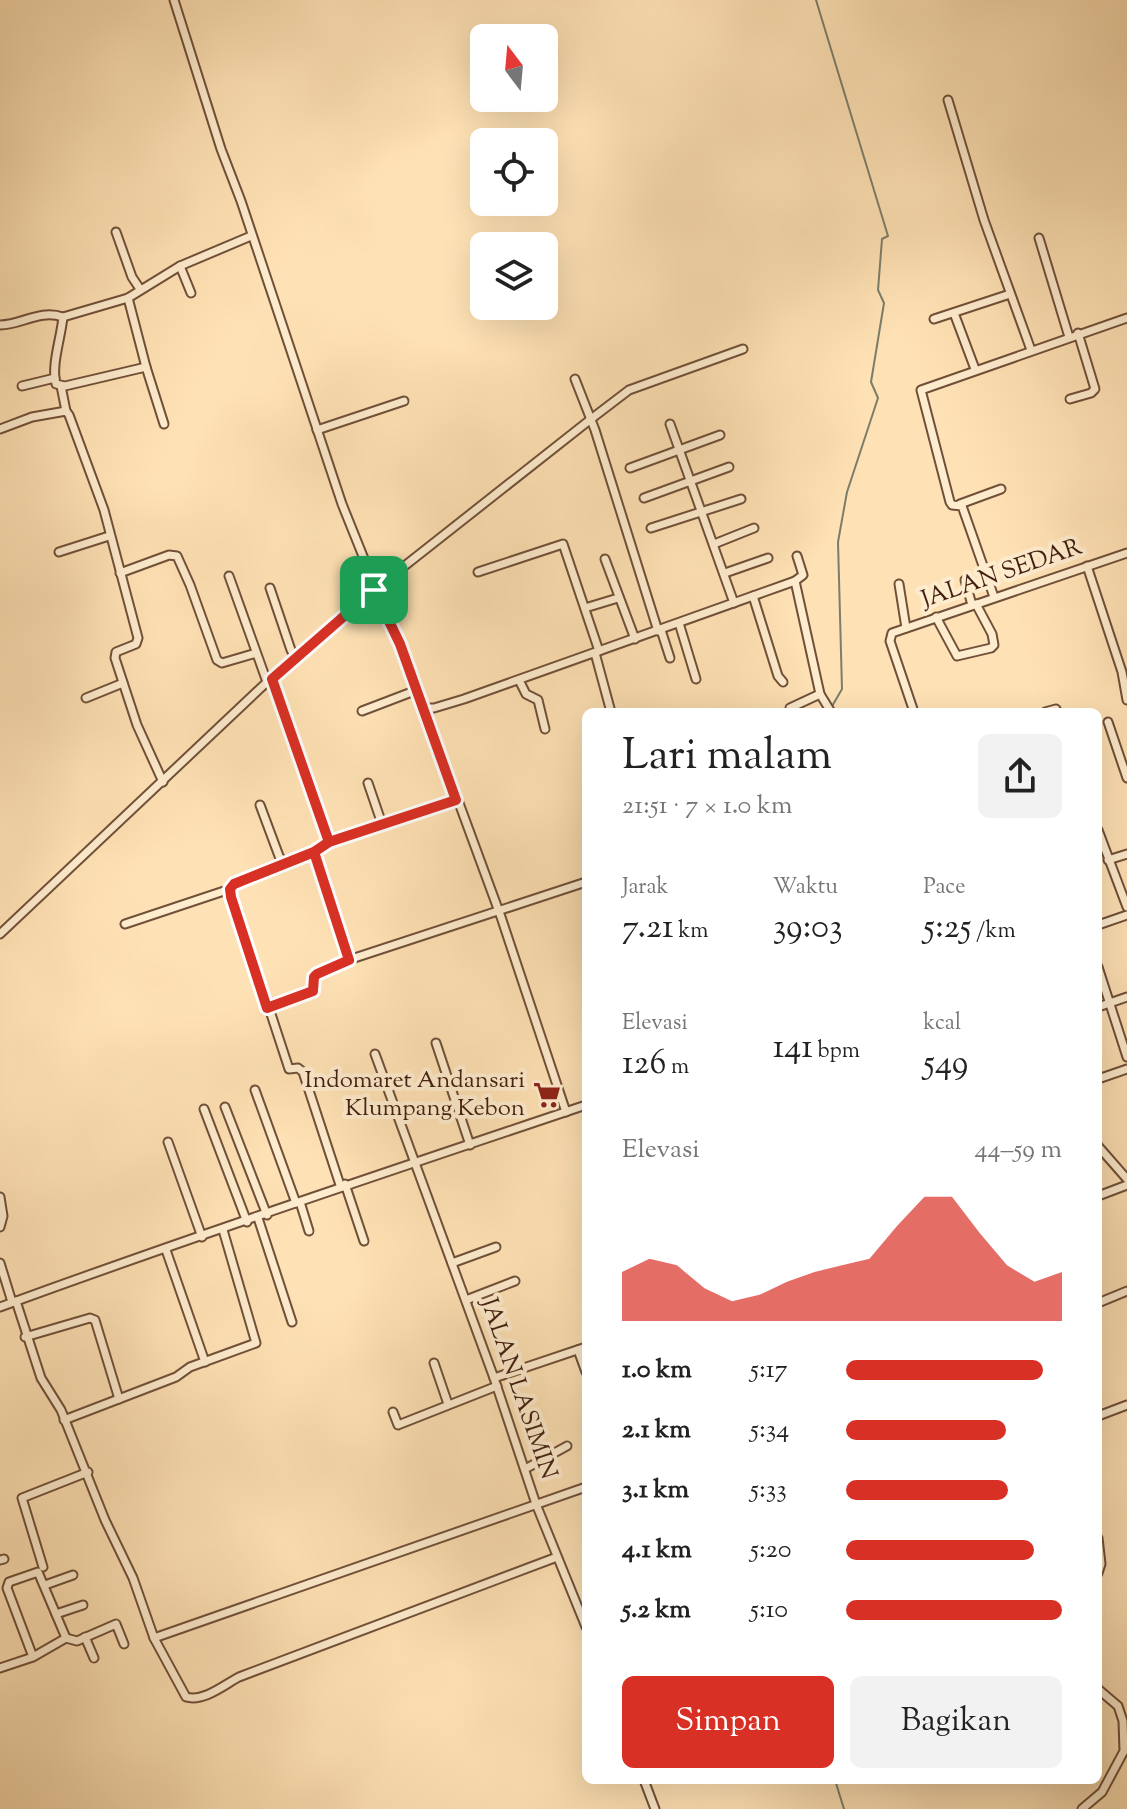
<!DOCTYPE html>
<html lang="id">
<head>
<meta charset="utf-8">
<style>
  :root { --surface:#fff; --page:#f2f2f2; --text:#222; --muted:#767676; --accent:#d93025 }
  body { margin:0; font-family:"Sorts Mill Goudy",serif; background:var(--page); color:var(--text); height:100vh; display:flex; flex-direction:column; font-size:30px; white-space:nowrap }
  * { box-sizing:border-box; margin:0 }
  p { font-size:26px; color:var(--muted) }
  .icon { flex:none; width:44px; height:44px; fill:none; stroke:currentColor; stroke-width:2; stroke-linecap:round; stroke-linejoin:round }
  .map { position:relative; flex:1; overflow:hidden }
  .drawer { position:absolute; left:582px; top:708px; width:520px; height:1076px; display:flex; flex-direction:column; background:var(--surface); border-radius:12px; box-shadow:0 8px 32px #0002 }
  .drawer>* { flex:none }
  .needle { width:52px; rotate:344deg }
  .controls { position:absolute; left:470px; top:24px; display:grid; gap:16px }
  .controls a { display:grid; place-items:center; width:88px; height:88px; border-radius:12px; background:var(--surface); box-shadow:0 8px 32px #0002; font-size:40px }
  .pin { position:absolute; display:grid; place-items:center; width:68px; height:68px; color:#fff; margin:-34px; border-radius:16px; box-shadow:0 4px 12px #0006 }
  .round { display:grid; place-items:center; flex:none; width:84px; height:84px; border-radius:12px; background:var(--page) }
  .head { display:flex; align-items:center; justify-content:space-between; height:136px; padding:0 40px }
  h1 { font-size:44px; font-weight:600; line-height:60px }
  .figures { display:grid; grid-template-columns:repeat(3,1fr); gap:12px; height:136px; padding:8px 40px }
  .figures div { display:grid; align-content:center }
  .figures b { font-size:34px; font-weight:600 }
  .figures small { font-size:22px; font-weight:400 }
  .figures p { font-size:22px }
  .chart { height:224px; padding:16px 40px }
  .chart p { display:flex; justify-content:space-between }
  .chart svg { width:100%; height:144px; margin-top:8px; fill:var(--accent); opacity:.7 }
  .button { display:flex; gap:16px; margin-top:auto; padding:16px 40px }
  .button a { flex:1; height:92px; border-radius:12px; background:var(--accent); color:#fff; font-size:32px; font-weight:600; line-height:92px; text-align:center }
  .button a+a { background:var(--page); color:var(--text) }
  ul { padding:0 40px; list-style:none; font-size:26px }
  li { display:grid; grid-template-columns:128px 96px 1fr; align-items:center; height:60px }
  li i { height:20px; border-radius:10px; background:var(--accent) }
  .map>svg:first-child { display:block }
  .lines { fill:none; stroke-linecap:round; stroke-linejoin:round }
  .stream { stroke:#7b7e6b; stroke-width:2 }
  .minor-casing { stroke:#715039; stroke-width:11 }
  .minor { stroke:#feecce; stroke-width:7 }
  .route-casing { stroke:#fff; stroke-width:16 }
  .route { stroke:#d93025; stroke-width:10 }
  .labels { text-anchor:middle; dominant-baseline:central; stroke-width:8; stroke-linejoin:round; paint-order:stroke }
  .street-label { font-size:24px; fill:#421f10; stroke:#feecce }
  .poi-label { font-size:24px; fill:#421f10; stroke:#feecce; text-anchor:end }
</style>
</head>
<body>
<div class="map">
<svg width="1127" height="1809" viewBox="0 0 1127 1809">
  <rect width="100%" height="100%" fill="#fee1b4"/>
  <filter id="stains"><feTurbulence type="fractalNoise" baseFrequency=".0025" numOctaves="4"/><feColorMatrix values="0 0 0 0 .2 0 0 0 0 .09 0 0 0 0 .02 0 0 0 .5 -.17"/></filter>
  <radialGradient id="worn" r=".72"><stop offset=".6" stop-color="#630" stop-opacity="0"/><stop offset="1" stop-color="#630" stop-opacity=".3"/></radialGradient>
  <g class="lines">
    <g class="stream">
      <polyline points="816,0 888,236 882,239 878,290 884,303 871,382 878,398 847,492 838,542 842,689 831,708"/>
      <polyline points="835,1780 844,1809"/>
    </g>
    <g class="minor-casing">
      <g id="minor">
        <polyline points="174,0 221,149 241,201 342,504 424,708 501,917 566,1112"/>
        <polyline points="948,100 984,220 1031,350"/>
        <polyline points="116,232 132,277 140,289"/>
        <polyline points="1039,238 1069,337"/>
        <polyline points="180,266 191,293"/>
        <polyline points="128,298 146,367"/>
        <polyline points="954,313 975,369"/>
        <path d="M63,317C61,338 51,365 56,384L65,386L146,367L164,424"/>
        <polyline points="934,319 1010,294"/>
        <path d="M0,325C22,325 39,309 63,317L128,298L180,266L251,236"/>
        <polyline points="575,379 595,430 658,631"/>
        <polyline points="22,386 55,378"/>
        <polyline points="61,386 66,411"/>
        <polyline points="1070,399 1091,393 1095,389 1078,333"/>
        <polyline points="670,424 734,603"/>
        <polyline points="0,429 32,417 66,411 69,415 104,510 138,638 136,644 116,652 115,658 137,725 163,782"/>
        <polyline points="317,430 404,401"/>
        <polyline points="630,468 720,435"/>
        <polyline points="644,498 729,467"/>
        <polyline points="960,504 1001,489"/>
        <polyline points="651,528 741,499"/>
        <polyline points="714,544 754,528"/>
        <polyline points="59,552 109,536"/>
        <polyline points="797,556 803,575 795,581 820,694 831,712"/>
        <polyline points="605,559 635,639"/>
        <polyline points="1087,566 1122,672 1127,700"/>
        <polyline points="478,572 563,544 599,651"/>
        <polyline points="120,573 169,555 177,556 190,585 217,660 222,663 256,653"/>
        <polyline points="725,573 768,558"/>
        <polyline points="229,576 267,682"/>
        <polyline points="965,580 972,605"/>
        <polyline points="899,584 906,628"/>
        <polyline points="270,588 291,650 296,658"/>
        <polyline points="753,596 778,676 783,682"/>
        <polyline points="994,597 962,506 952,505 950,502 921,390 1127,318"/>
        <polyline points="585,608 618,598"/>
        <polyline points="936,617 957,656 991,648 994,645 992,634 976,604"/>
        <polyline points="679,623 696,679"/>
        <polyline points="661,630 670,658"/>
        <polyline points="595,653 611,712"/>
        <polyline points="272,679 329,842"/>
        <polyline points="519,680 526,694 538,700 545,729"/>
        <polyline points="86,698 123,683"/>
        <polyline points="424,708 434,708 464,699 795,581"/>
        <polyline points="790,708 820,694"/>
        <polyline points="362,711 417,690"/>
        <polyline points="914,712 890,641 892,633 1127,553"/>
        <polyline points="1045,712 1056,709 1057,712"/>
        <polyline points="1108,722 1127,778"/>
        <polyline points="368,783 382,824"/>
        <polyline points="260,805 279,856 285,864"/>
        <polyline points="1098,830 1127,907"/>
        <polyline points="314,852 349,960"/>
        <polyline points="1108,860 1127,854"/>
        <polyline points="125,924 230,889"/>
        <polyline points="1098,925 1127,915"/>
        <polyline points="0,934 267,682 374,590 591,419 629,390 743,349"/>
        <polyline points="1098,967 1127,1057"/>
        <polyline points="1098,1007 1127,997"/>
        <polyline points="267,1008 313,991 314,977 330,966 586,882"/>
        <polyline points="436,1043 470,1145"/>
        <polyline points="375,1054 494,1378 536,1504 586,1627"/>
        <polyline points="1098,1079 1127,1069"/>
        <polyline points="255,1090 296,1203"/>
        <polyline points="225,1107 267,1215"/>
        <polyline points="204,1109 247,1222"/>
        <polyline points="168,1142 202,1237"/>
        <polyline points="1098,1146 1127,1179"/>
        <polyline points="345,1184 364,1241"/>
        <polyline points="340,1185 303,1072 298,1068 289,1069 230,889 234,884 314,852 329,842 456,800"/>
        <polyline points="1098,1196 1127,1185"/>
        <polyline points="0,1197 3,1216 0,1227"/>
        <polyline points="300,1202 309,1231"/>
        <polyline points="258,1218 292,1322"/>
        <polyline points="166,1250 205,1362"/>
        <polyline points="0,1263 12,1302"/>
        <polyline points="452,1263 496,1247"/>
        <polyline points="466,1300 515,1281"/>
        <path d="M16,1301L41,1378L61,1410L105,1520L133,1578L154,1638L186,1697C204,1702 224,1685 239,1677L557,1557"/>
        <polyline points="1098,1303 1127,1291"/>
        <path d="M0,1307C194,1236 390,1171 586,1105"/>
        <polyline points="25,1337 90,1318 95,1320 119,1399"/>
        <polyline points="578,1350 586,1372"/>
        <polyline points="434,1363 448,1404"/>
        <polyline points="494,1378 586,1347"/>
        <polyline points="393,1412 398,1425 497,1386"/>
        <polyline points="1098,1416 1127,1405"/>
        <polyline points="64,1420 176,1377 190,1367 256,1343 223,1230"/>
        <polyline points="525,1469 567,1446"/>
        <polyline points="1098,1538 1101,1564 1098,1573"/>
        <polyline points="0,1560 4,1559"/>
        <polyline points="43,1567 22,1498 88,1472"/>
        <polyline points="45,1585 73,1575"/>
        <polyline points="56,1614 83,1605"/>
        <polyline points="85,1637 94,1658"/>
        <polyline points="66,1638 77,1641 116,1624 124,1644"/>
        <polyline points="154,1638 586,1487"/>
        <polyline points="0,1668 33,1657 66,1638 38,1572 9,1582 7,1588 33,1657"/>
        <polyline points="644,1780 655,1809"/>
        <polyline points="1082,1809 1102,1792 1124,1751 1123,1721 1118,1706 1098,1689"/>
      </g>
    </g>
    <use href="#minor" class="minor"/>
  </g>
  <g class="lines">
    <g class="route-casing">
      <polyline id="route" points="374,590 272,679 329,842 314,852 349,960 317,974 314,977 313,991 267,1008 231,897 230,889 234,884 314,852 329,842 456,800 400,644 374,590"/>
    </g>
    <use href="#route" class="route"/>
  </g>
  <defs>
    <g id="supermarket-bare" transform="scale(2.16)"><path d="M-6-5.5h2.5l.6 2H6L4.5 2H-2.5L-4.4-4H-6ZM-1.5 3.2a1.3 1.3 0 1 0 .1 0ZM3 3.2a1.3 1.3 0 1 0 .1 0Z" fill="#8f2418" stroke="#feecce" stroke-width="2.5" paint-order="stroke"/></g>
  </defs>
  <g fill-rule="evenodd">
    <use href="#supermarket-bare" x="547" y="1095"/>
  </g>
  <g class="labels">
    <g class="street-label">
      <text transform="translate(1002 574) rotate(-19)">JALAN SEDAR</text>
      <text transform="translate(518 1389) rotate(71)">JALAN LASIMIN</text>
    </g>
    <g class="poi-label">
      <text x="525" y="1081">Indomaret Andansari<tspan x="525" dy="28">Klumpang Kebon</tspan></text>
    </g>
  </g>
  <rect width="100%" height="100%" filter="url(#stains)"/>
  <rect width="100%" height="100%" fill="url(#worn)"/>
</svg>
<div class="controls">
<a><svg class="needle" viewBox="-14 -14 28 28"><path d="M0-13l5 13h-10z" fill="#e53935"/><path d="M0 13l5-13h-10z" fill="#767676"/></svg></a>
<a><svg class="icon" aria-label="locate" viewBox="0 0 24 24"><circle cx="12" cy="12" r="6"/><path d="M12 2v4M12 18v4M2 12h4M18 12h4"/></svg></a>
<a><svg class="icon" aria-label="layers" viewBox="0 0 24 24"><path d="M12 4l9 5-9 5-9-5zM3 14l9 5 9-5"/></svg></a>
</div>
<div class="pin" style="left:374px;top:590px;background:#1e9e55"><svg class="icon" aria-label="arrive" viewBox="0 0 24 24"><path d="M6 21V4h12l-3 4 3 4H6"/></svg></div>
<section class="drawer">
<div class="head"><div><h1>Lari malam</h1><p>21:51 · 7 × 1.0 km</p></div><a class="round"><svg class="icon" aria-label="share" viewBox="0 0 24 24"><path d="M12 15V3M7 8l5-5 5 5M5 13v7h14v-7"/></svg></a></div>
<div class="figures">
<div><p>Jarak</p><b>7.21<small> km</small></b></div>
<div><p>Waktu</p><b>39:03</b></div>
<div><p>Pace</p><b>5:25<small> /km</small></b></div>
</div>
<div class="figures">
<div><p>Elevasi</p><b>126<small> m</small></b></div>
<div><b>141<small> bpm</small></b></div>
<div><p>kcal</p><b>549</b></div>
</div>
<div class="chart"><p><span>Elevasi</span>44–59 m</p>
<svg viewBox="0 0 160 44" preserveAspectRatio="none"><path d="M0 44V29L10 25L20 27L30 34L40 38L50 36L60 32L70 29L80 27L90 25L100 15L110 6L120 6L130 17L140 27L150 32L160 29V44z"/></svg>
</div>
<ul>
<li><b>1.0 km</b>5:17<i style="width:91%"></i></li>
<li><b>2.1 km</b>5:34<i style="width:74%"></i></li>
<li><b>3.1 km</b>5:33<i style="width:75%"></i></li>
<li><b>4.1 km</b>5:20<i style="width:87%"></i></li>
<li><b>5.2 km</b>5:10<i style="width:100%"></i></li>
</ul>
<div class="button"><a>Simpan</a><a>Bagikan</a></div>
</section>
</div>
</body>
</html>
